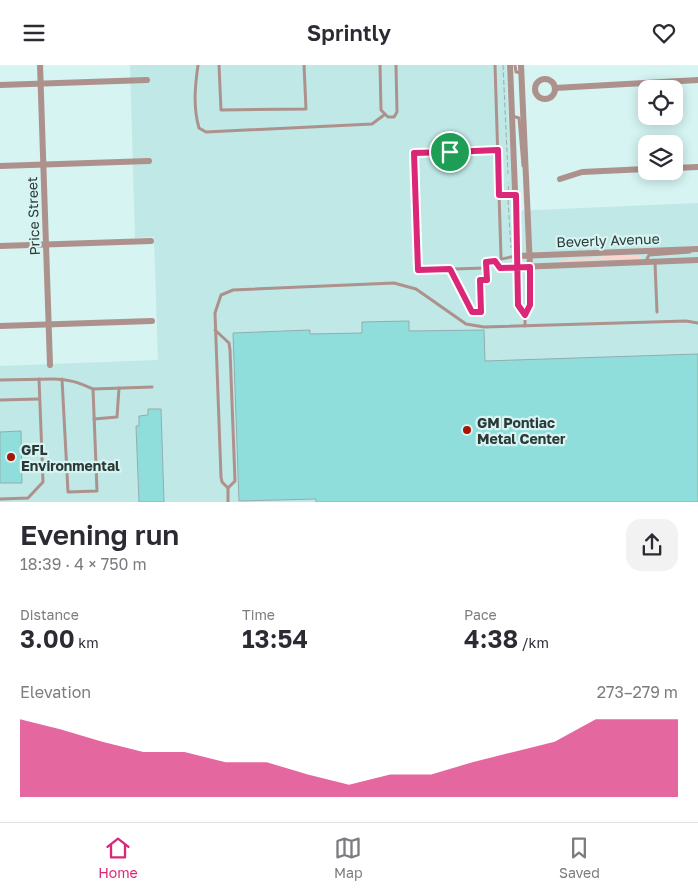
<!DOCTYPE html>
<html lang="en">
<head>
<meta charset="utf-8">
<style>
  :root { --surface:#fff; --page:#f2f2f3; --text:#2b2b33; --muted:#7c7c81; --line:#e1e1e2; --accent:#db2777 }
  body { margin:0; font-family:"Golos Text",sans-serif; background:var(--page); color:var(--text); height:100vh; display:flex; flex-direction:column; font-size:19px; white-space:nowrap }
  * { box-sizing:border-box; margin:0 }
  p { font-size:16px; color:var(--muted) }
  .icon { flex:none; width:28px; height:28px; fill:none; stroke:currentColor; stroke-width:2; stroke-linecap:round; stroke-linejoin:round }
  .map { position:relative; height:437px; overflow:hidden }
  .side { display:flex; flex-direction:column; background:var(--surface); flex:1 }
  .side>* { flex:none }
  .buttons { position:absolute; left:638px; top:15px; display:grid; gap:10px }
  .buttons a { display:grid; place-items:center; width:45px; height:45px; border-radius:10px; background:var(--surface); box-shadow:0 2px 12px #0003; font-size:25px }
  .pin { position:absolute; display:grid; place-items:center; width:42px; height:42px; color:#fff; margin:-21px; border:2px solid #fff; border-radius:50%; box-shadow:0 1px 5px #0007 }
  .round { display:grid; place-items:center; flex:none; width:52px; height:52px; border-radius:15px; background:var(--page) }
  .overview { display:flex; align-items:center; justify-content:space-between; height:85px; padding:0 20px }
  h1 { font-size:28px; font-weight:600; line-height:38px }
  .figures { display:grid; grid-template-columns:repeat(3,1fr); gap:8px; height:85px; padding:5px 20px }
  .figures div { display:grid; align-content:center }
  .figures b { font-size:25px; font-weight:600 }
  .figures small { font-size:14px; font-weight:400 }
  .figures p { font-size:14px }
  .chart { height:140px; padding:10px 20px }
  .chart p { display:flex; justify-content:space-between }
  .chart svg { width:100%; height:90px; margin-top:5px; fill:var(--accent); opacity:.7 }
  header { display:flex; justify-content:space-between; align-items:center; height:65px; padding:0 20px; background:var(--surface); font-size:22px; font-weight:600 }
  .menu { display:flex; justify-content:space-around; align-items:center; height:70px; border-top:1px solid var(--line); background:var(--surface); font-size:14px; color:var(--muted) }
  .menu a { display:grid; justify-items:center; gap:2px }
  .menu .selected { color:var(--accent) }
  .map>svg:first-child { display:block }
  .built { fill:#c0e8e6 }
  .green { fill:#fad6cf }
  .building { fill:#90dedc; stroke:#91aead }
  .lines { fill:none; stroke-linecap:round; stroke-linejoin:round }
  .path { stroke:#97afad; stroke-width:1; stroke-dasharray:5 2.5; stroke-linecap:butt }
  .lane { stroke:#ad918c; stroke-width:3 }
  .street { stroke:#ad918c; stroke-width:6 }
  .route-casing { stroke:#fff; stroke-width:10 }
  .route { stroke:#db2777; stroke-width:6 }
  .poi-dot { fill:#a71504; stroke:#d5f4f2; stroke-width:2 }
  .labels { text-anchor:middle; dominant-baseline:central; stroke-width:4.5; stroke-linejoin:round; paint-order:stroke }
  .street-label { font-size:14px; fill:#2d3938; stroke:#d5f4f2 }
  .poi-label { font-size:14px; font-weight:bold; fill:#2d3938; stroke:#d5f4f2; text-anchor:start }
</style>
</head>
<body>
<header><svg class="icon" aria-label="menu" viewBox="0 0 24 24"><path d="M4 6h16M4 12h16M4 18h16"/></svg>Sprintly<svg class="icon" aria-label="heart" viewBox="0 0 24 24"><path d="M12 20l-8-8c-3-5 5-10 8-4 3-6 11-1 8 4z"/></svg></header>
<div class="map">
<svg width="698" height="437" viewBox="0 0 698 437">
  <rect width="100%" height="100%" fill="#d5f4f2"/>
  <polygon class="built" points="130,0 506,0 513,146 698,138 698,437 0,437 0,301 158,295 154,172 135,173"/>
  <polygon class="green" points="641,190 640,194 545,197 607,191"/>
  <g class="building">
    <polygon points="409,256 409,266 484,265 485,296 698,289 698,437 316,437 316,434 239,436 233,268 310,265 310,269 362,268 362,257"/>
    <polygon points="148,344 161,344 164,437 139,437 136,361 139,361 139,351 148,350"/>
    <polygon points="21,366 22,418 0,418 0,367"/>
  </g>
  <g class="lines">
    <g class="path">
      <polyline points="503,0 508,109"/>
      <polyline points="508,126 509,118"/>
      <polyline points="508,135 511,183"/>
    </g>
    <g class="lane">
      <path d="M198,0C195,21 193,42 199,63L206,67L372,59L384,50"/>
      <polyline points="219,0 221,45 306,44 304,0"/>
      <polyline points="380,0 381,45 388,52 394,52 397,47 396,0"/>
      <polyline points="495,0 501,192"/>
      <polyline points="515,0 516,7 522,8"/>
      <polyline points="512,51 519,53 523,101"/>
      <polyline points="499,130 515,130"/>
      <polyline points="495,196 500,203 518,202 518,240 525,250"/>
      <polyline points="646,196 649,190 690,187"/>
      <polyline points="655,198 657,247"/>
      <polyline points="486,203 418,205 414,88 498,85"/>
      <path d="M450,204L469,245L481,247L480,215H487L486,197C497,196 506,192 518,191"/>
      <polyline points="525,261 525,250 530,240 530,203"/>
      <polyline points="215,265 229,278 230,285 235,416 228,423 222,417 221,412 215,248 221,230 233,225 394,218 416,224 466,259 484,262 686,256 698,258"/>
      <path d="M0,315L54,314C70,314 79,318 93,324L97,426L68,427L62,314"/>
      <polyline points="93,324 152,322"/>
      <polyline points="0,335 39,334"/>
      <polyline points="94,354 117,352 119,323"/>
      <polyline points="0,434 28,433 43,417 39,314"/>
      <polyline points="228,437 228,423"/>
    </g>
    <g class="street">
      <polyline points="40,0 50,300"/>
      <polyline points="510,0 518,202 698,195"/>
      <polyline points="521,0 530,202"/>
      <circle cx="545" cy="24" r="10"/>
      <polyline points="0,20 147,15"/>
      <polyline points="555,23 698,15"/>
      <polyline points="0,101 149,96"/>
      <polyline points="674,103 698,102"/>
      <polyline points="560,114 582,107 646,104"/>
      <polyline points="0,181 151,176"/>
      <polyline points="518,191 698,184"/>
      <polyline points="0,261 152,256"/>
    </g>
  </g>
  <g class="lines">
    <g class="route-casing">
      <polyline id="route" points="450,87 498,85 499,130 516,130 518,240 525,250 530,240 530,202 500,203 495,196 486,197 487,215 480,215 481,247 472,247 450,204 418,205 414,88 450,87"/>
    </g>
    <use href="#route" class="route"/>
  </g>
  <g class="poi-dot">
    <circle cx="467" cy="365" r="5"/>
    <circle cx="11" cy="392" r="5"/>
  </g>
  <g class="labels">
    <g class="street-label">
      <text transform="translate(33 151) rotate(-92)">Price Street</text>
      <text transform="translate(608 175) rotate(-2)">Beverly Avenue</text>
    </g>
    <g class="poi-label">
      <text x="477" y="357">GM Pontiac<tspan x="477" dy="16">Metal Center</tspan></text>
      <text x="21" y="384">GFL<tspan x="21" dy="16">Environmental</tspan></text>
    </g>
  </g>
</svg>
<div class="buttons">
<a><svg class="icon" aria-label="locate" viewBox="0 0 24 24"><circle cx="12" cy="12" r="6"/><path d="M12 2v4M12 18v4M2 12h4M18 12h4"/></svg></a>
<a><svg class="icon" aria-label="layers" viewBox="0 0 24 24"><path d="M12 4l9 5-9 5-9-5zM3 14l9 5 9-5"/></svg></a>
</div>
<div class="pin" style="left:450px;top:87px;background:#1e9e55"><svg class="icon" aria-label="arrive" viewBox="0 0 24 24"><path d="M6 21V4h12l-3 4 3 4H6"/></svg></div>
</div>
<section class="side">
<div class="overview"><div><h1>Evening run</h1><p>18:39 · 4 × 750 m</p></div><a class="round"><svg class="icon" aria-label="share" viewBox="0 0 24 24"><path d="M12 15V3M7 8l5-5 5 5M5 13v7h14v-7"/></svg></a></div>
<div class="figures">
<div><p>Distance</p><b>3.00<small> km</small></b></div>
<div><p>Time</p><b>13:54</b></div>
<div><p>Pace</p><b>4:38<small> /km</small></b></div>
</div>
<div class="chart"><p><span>Elevation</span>273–279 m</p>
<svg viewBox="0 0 160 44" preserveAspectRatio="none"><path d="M0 44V6L10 11L20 17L30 22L40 22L50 27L60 27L70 33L80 38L90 33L100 33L110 27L120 22L130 17L140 6L150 6L160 6V44z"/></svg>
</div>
</section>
<nav class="menu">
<a class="selected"><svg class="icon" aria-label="home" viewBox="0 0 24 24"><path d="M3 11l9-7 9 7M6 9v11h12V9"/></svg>Home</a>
<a><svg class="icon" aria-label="map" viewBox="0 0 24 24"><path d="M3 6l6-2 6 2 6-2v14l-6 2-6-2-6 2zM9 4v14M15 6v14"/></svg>Map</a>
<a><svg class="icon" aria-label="saved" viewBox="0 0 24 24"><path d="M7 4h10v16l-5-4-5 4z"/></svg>Saved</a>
</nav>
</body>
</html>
